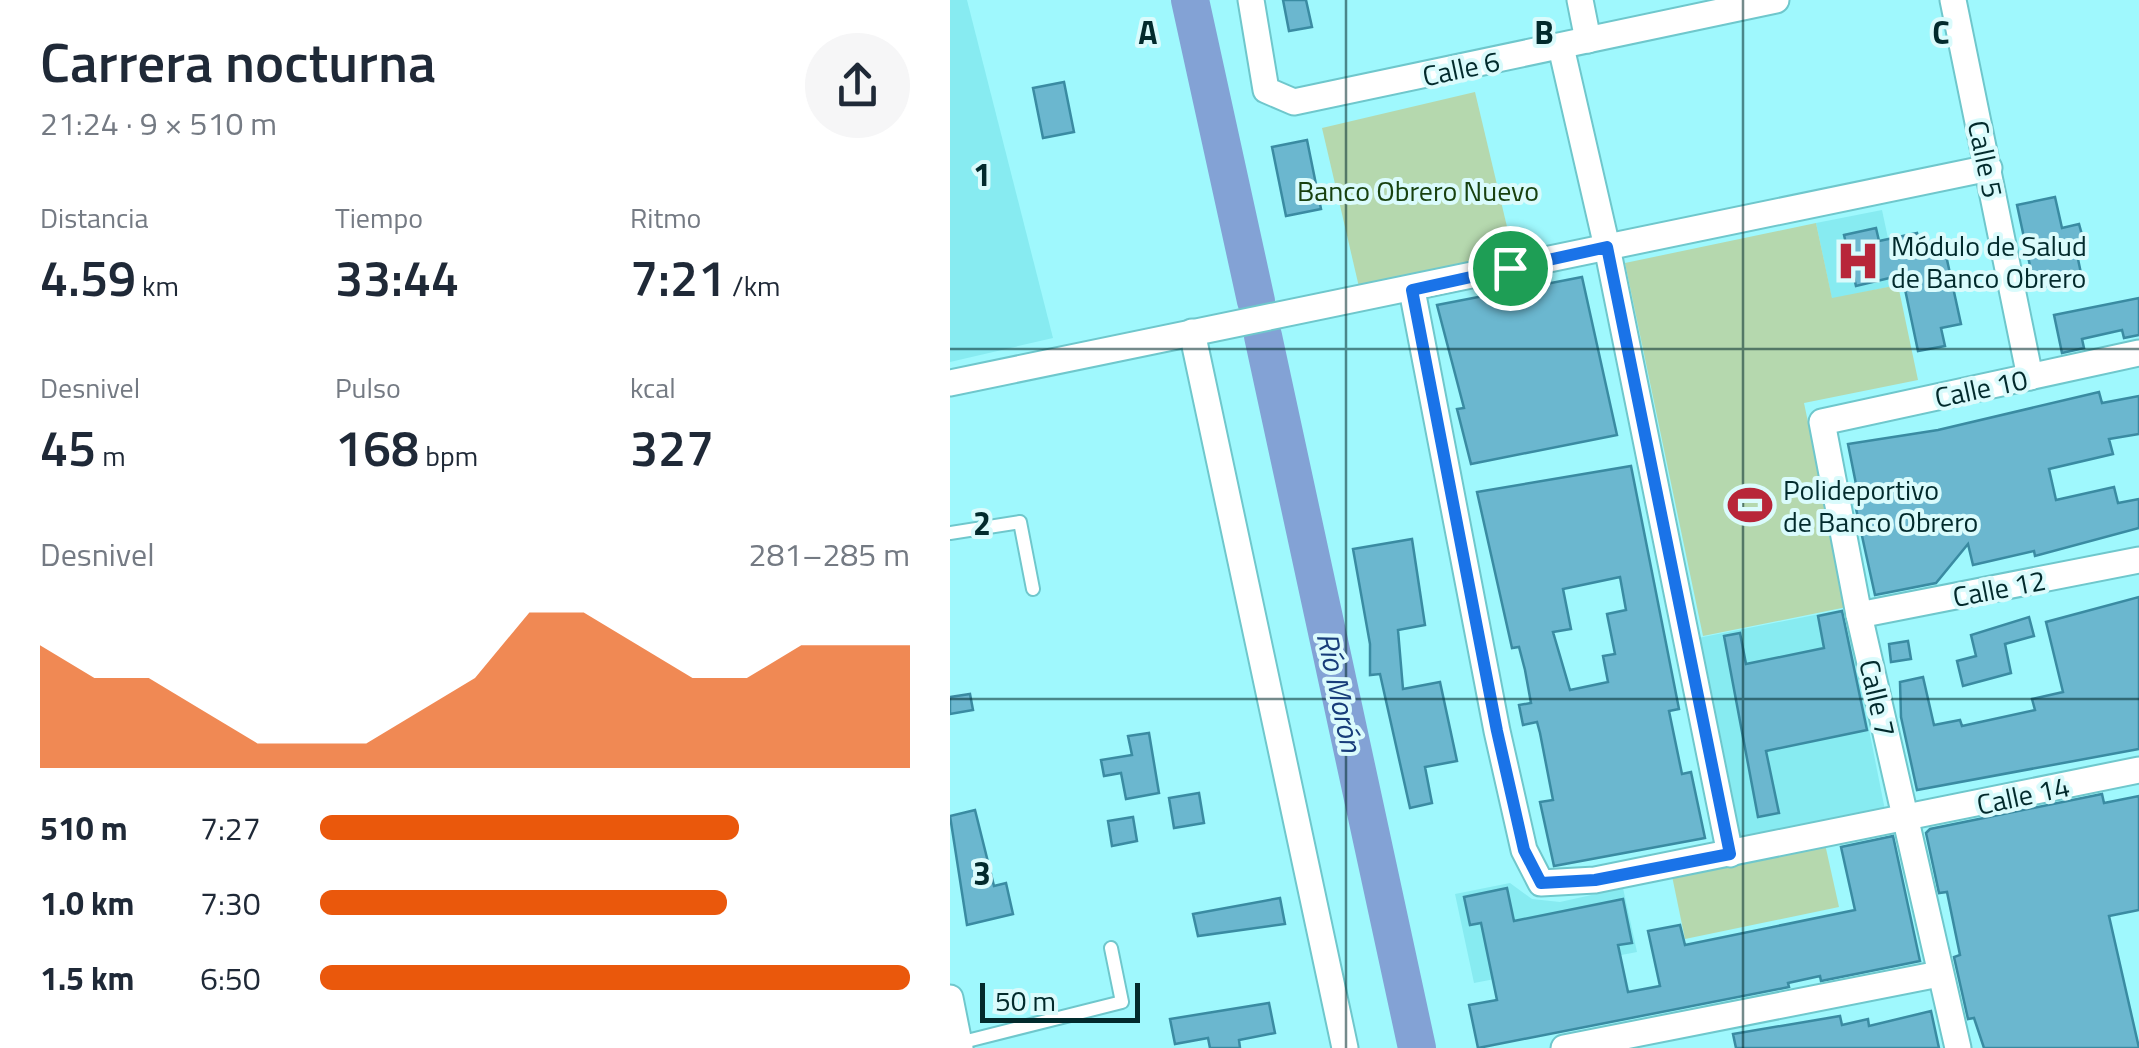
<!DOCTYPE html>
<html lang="es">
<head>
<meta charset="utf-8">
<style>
  :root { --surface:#fff; --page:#f6f6f7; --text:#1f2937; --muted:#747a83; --accent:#ea580c }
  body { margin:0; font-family:"Titillium Web",sans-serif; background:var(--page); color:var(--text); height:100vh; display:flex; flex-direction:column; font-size:38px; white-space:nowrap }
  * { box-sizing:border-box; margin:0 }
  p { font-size:32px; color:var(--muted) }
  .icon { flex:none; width:55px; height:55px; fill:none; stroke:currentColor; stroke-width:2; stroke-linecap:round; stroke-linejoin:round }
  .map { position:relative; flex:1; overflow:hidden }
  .panel { display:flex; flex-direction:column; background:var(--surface); width:950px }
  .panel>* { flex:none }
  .scale { position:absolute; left:30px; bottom:25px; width:160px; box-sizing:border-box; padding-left:10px; border:5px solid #022a2c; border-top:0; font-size:28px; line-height:35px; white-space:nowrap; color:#022a2c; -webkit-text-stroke:8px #dafbfc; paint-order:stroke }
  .pin { position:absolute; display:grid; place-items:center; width:85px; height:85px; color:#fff; margin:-42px; border:5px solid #fff; border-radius:50%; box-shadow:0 2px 10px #0007 }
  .round { display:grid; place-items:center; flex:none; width:105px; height:105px; border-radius:52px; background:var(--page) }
  .summary { display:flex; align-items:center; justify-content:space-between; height:170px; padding:0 40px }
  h1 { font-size:55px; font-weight:600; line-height:75px }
  .metrics { display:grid; grid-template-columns:repeat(3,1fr); gap:15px; height:170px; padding:10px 40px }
  .metrics div { display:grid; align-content:center }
  .metrics b { font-size:50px; font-weight:600 }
  .metrics small { font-size:28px; font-weight:400 }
  .metrics p { font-size:28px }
  .chart { height:280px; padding:20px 40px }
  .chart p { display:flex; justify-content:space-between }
  .chart svg { width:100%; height:180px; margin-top:10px; fill:var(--accent); opacity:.7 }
  ul { padding:0 40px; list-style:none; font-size:32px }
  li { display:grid; grid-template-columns:160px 120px 1fr; align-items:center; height:75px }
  li i { height:25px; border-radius:12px; background:var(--accent) }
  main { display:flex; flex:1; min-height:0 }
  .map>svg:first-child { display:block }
  .built { fill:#87ebf1 }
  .green { fill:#b5d8ae }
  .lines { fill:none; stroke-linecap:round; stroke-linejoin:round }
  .river { stroke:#83a2d5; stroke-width:38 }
  .building { fill:#6bb7cf; stroke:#3a8ba2; stroke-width:2.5; fill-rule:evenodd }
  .service-casing { stroke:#6fc7cc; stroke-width:16 }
  .minor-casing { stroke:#6fc7cc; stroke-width:29 }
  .service { stroke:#fff; stroke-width:12 }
  .minor { stroke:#fff; stroke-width:25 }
  .route-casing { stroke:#fff; stroke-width:20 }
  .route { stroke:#1a73e8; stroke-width:12 }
  .grid { fill:none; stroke:#022a2c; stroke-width:2.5; stroke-opacity:0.55 }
  .labels { text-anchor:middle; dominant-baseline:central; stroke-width:8; stroke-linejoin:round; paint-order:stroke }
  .street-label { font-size:28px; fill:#022a2c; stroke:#dafbfc }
  .park-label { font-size:28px; fill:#18410f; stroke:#dafbfc }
  .poi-label { font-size:28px; fill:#022a2c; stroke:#dafbfc; text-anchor:start }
  .water-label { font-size:30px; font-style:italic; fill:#183d7a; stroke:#dafbfc }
  .grid-label { font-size:32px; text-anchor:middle; font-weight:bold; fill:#022a2c; stroke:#dafbfc; stroke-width:8; stroke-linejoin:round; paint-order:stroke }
</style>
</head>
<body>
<main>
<section class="panel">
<div class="summary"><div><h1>Carrera nocturna</h1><p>21:24 · 9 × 510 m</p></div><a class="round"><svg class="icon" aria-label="share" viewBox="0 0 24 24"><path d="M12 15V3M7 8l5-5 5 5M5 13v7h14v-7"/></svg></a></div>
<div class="metrics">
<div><p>Distancia</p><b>4.59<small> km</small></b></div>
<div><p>Tiempo</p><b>33:44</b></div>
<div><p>Ritmo</p><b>7:21<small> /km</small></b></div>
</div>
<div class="metrics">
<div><p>Desnivel</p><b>45<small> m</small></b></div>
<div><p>Pulso</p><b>168<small> bpm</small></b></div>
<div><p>kcal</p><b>327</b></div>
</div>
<div class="chart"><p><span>Desnivel</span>281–285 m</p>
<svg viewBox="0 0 160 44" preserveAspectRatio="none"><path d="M0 44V14L10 22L20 22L30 30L40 38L50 38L60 38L70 30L80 22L90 6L100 6L110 14L120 22L130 22L140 14L150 14L160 14V44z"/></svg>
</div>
<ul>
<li><b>510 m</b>7:27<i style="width:71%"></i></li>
<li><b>1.0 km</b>7:30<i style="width:69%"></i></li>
<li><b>1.5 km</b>6:50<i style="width:100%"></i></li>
</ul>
</section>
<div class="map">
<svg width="1189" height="1048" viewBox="0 0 1189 1048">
  <rect width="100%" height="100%" fill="#9ff8fd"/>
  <g class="built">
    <polygon points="0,0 17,0 103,338 0,362"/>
    <polygon points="932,210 948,285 882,299 866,223"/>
    <polygon points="895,609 935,810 788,839 748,638"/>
    <polygon points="560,883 582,899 610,902 673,888 687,952 524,983 505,894"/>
  </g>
  <g class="green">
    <polygon points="525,92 563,252 409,287 372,128"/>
    <polygon points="866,223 882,298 948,285 968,380 854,403 897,607 753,636 675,263"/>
    <polygon points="875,844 889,907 735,939 722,876"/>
  </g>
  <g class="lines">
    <g class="river">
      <polyline points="240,0 306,301"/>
      <polyline points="313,336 467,1048"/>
    </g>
  </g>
  <g class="building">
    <polygon points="333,0 356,0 362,27 339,31"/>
    <polygon points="114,82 124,132 93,138 83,88"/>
    <polygon points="357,140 371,209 336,216 322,147"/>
    <polygon points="1105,197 1112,228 1129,224 1134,242 1125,245 1132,278 1085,289 1067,205"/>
    <polygon points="926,228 929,241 967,233 971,251 994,246 1011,324 991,328 995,346 968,351 952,275 906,286 894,235"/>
    <polygon points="632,277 667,435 521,464 507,409 514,408 487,305"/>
    <polygon points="1189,298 1189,335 1174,338 1172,330 1132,339 1134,348 1112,353 1104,315"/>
    <polygon points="1149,392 1152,403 1189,396 1189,434 1159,439 1163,454 1099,469 1106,500 1164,487 1168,503 1189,499 1189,528 1085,556 1084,551 1023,565 1018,544 986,583 925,595 903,495 908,494 898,444 988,430"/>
    <path d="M681,466L729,709L719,711L732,774L741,772L755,838L604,866L590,802L603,800L590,733L587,722L573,725L569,705L581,703L575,670L569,647L562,648L527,492ZM670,577L676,610L657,614L665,654L653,656L658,682L620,690L603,632L621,629L613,589Z"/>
    <polygon points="462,539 475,625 448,630 453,689 490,682 507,761 475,767 482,803 460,808 430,674 420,675 420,644 403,549"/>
    <polygon points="1189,597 1189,749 967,790 951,717 950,682 973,677 984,725 1010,720 1012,726 1085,710 1082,699 1113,692 1096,622"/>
    <polygon points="892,611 917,730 816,751 829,813 808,817 774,636 790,633 796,664 874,648 868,616"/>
    <polygon points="1079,617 1084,636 1055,644 1061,673 1013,686 1007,661 1026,656 1021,635"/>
    <polygon points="958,641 961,659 941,662 939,644"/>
    <polygon points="20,694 23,710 0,714 0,697"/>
    <polygon points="199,733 209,793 176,799 171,773 154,776 151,760 182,755 178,736"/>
    <polygon points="249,793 254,823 224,828 219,798"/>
    <polygon points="1152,794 1154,803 1189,796 1189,910 1159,916 1189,1048 1034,1048 1024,1018 1018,1019 1004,957 1010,955 997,892 989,893 976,833 980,829"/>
    <polygon points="25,810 44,886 56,883 63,914 17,925 0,816"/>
    <polygon points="183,817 187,841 162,846 158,821"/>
    <polygon points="943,836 970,961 871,981 870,976 838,983 839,987 528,1048 519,1005 547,1000 531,923 520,925 514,897 557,888 564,921 673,899 682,943 668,945 678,992 710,986 698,931 730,925 735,945 905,910 891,847"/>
    <polygon points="330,898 335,924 248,936 243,914"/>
    <polygon points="319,1003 325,1033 289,1040 290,1048 260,1048 258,1038 225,1044 220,1019"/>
    <polygon points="981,1011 989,1048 786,1048 783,1034 890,1016 892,1025 918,1019 919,1026"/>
  </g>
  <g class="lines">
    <g class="service-casing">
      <g id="service">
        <polyline points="0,533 70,522 83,589"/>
        <polyline points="9,1043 172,1002 161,948"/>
      </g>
    </g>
    <g class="minor-casing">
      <g id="minor">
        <polyline points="301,0 316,90 344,102 826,0"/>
        <polyline points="630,0 638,40"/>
        <polyline points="1003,0 1080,377"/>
        <polyline points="611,47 657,247 780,854"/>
        <polyline points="462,290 547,731 574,850 591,883 645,880 1189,770"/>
        <polyline points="242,332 395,1048"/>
        <polyline points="0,383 1039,168"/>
        <polyline points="909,615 1189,560"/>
        <polyline points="0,998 10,1048"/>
        <polyline points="614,1048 989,974"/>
        <polyline points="1008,1048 909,615 872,422 1189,353"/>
      </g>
    </g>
    <use href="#service" class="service"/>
    <use href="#minor" class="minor"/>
  </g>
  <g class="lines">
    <g class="route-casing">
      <polygon id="route" points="657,247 780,854 645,880 591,883 574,850 547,731 462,290"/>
    </g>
    <use href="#route" class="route"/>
  </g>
  <path class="grid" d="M396,0V1048M793,0V1048M0,349H1189M0,699H1189"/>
  <defs>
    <g id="hospital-bare" transform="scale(3.45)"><path d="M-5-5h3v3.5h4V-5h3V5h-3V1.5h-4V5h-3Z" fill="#b82639" stroke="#dafbfc" stroke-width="2.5" paint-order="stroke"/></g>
    <g id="stadium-bare" transform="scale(3.45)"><path d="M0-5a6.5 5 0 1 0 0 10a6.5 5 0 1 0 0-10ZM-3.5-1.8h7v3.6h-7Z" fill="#b82639" stroke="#dafbfc" stroke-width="2.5" paint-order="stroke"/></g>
  </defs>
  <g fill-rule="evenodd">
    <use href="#hospital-bare" x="908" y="261"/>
    <use href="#stadium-bare" x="800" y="505"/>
  </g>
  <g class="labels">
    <g class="street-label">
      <text transform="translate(511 68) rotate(-12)">Calle 6</text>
      <text transform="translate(1036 159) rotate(78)">Calle 5</text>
      <text transform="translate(1031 388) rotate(-12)">Calle 10</text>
      <text transform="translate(1049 588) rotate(-11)">Calle 12</text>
      <text transform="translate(928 698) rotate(77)">Calle 7</text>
      <text transform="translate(1073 795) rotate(-12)">Calle 14</text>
    </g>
    <g class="park-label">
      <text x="468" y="190">Banco Obrero Nuevo</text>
    </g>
    <g class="poi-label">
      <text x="941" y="245">Módulo de Salud<tspan x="941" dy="32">de Banco Obrero</tspan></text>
      <text x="833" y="489">Polideportivo<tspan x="833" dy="32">de Banco Obrero</tspan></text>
    </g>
    <g class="water-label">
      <text transform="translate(390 692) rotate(78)">Río Morón</text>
    </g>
  </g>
  <g class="grid-label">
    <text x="198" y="44">A</text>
    <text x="594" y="44">B</text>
    <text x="991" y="44">C</text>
    <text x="32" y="186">1</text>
    <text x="32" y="535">2</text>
    <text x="32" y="885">3</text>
  </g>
</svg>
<div class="scale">50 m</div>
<div class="pin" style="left:560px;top:268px;background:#1e9e55"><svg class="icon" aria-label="arrive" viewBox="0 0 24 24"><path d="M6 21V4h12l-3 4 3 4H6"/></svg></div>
</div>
</main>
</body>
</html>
